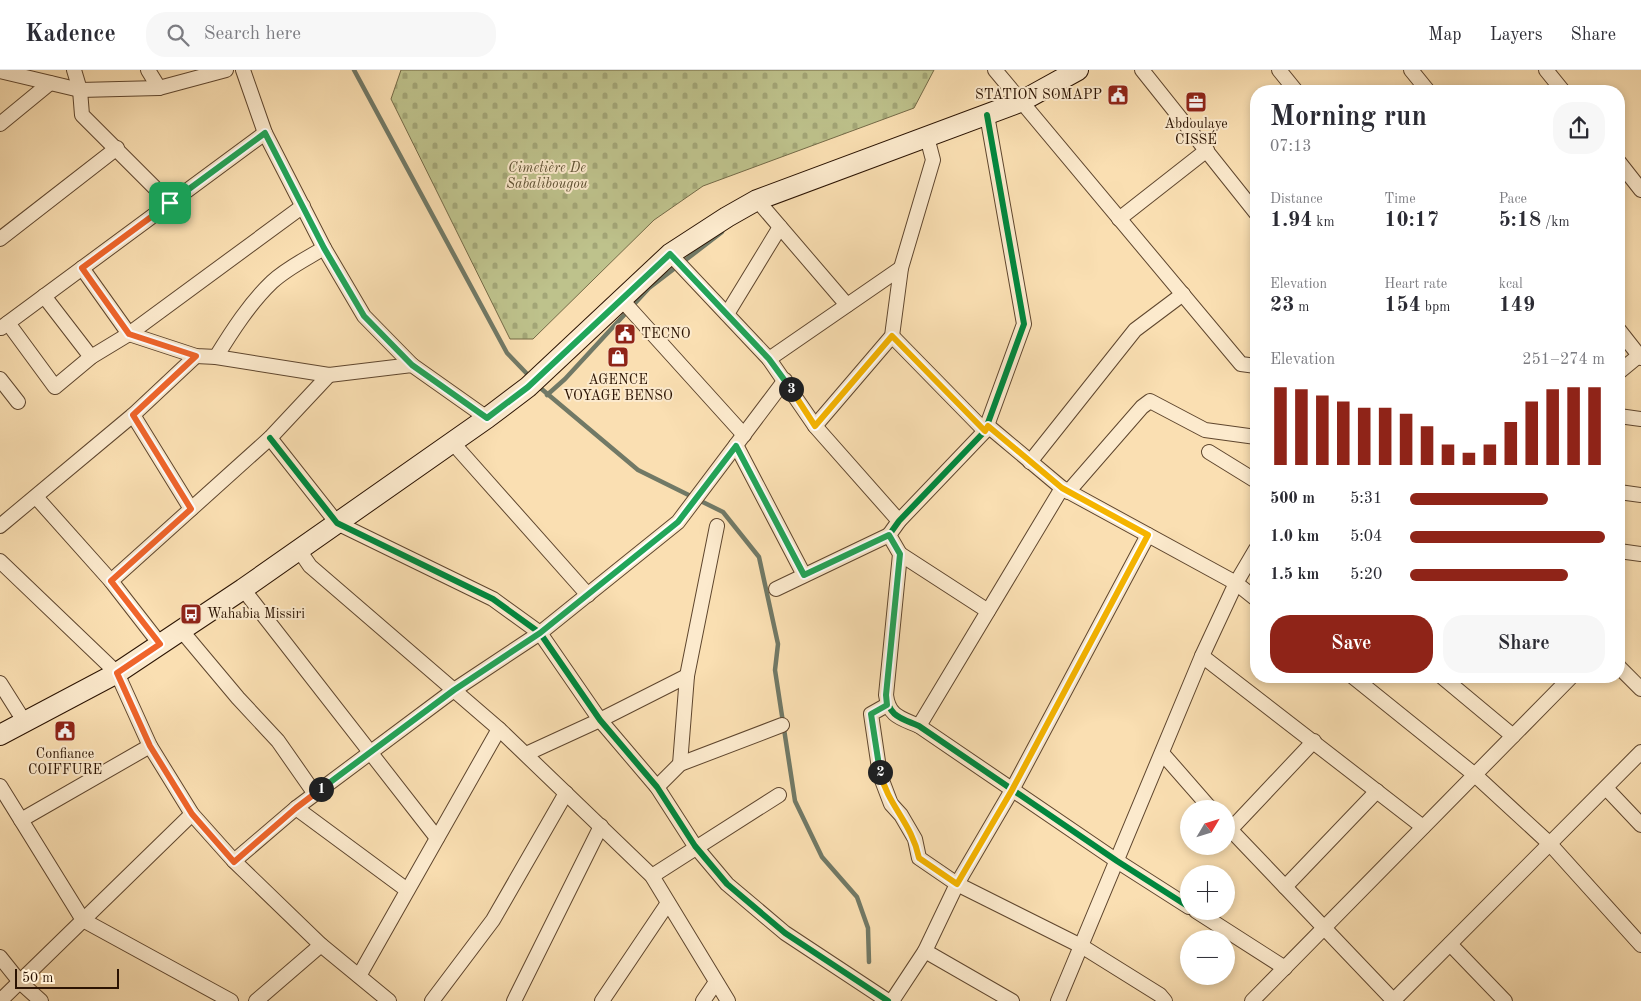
<!DOCTYPE html>
<html lang="en">
<head>
<meta charset="utf-8">
<style>
  :root { --surface:#fff; --page:#f7f7f7; --text:#2b2b33; --muted:#7c7c81; --line:#e1e1e2; --accent:#8f2418 }
  body { margin:0; font-family:"Old Standard TT",serif; background:var(--page); color:var(--text); height:100vh; display:flex; flex-direction:column; font-size:19px; white-space:nowrap }
  * { box-sizing:border-box; margin:0 }
  p { font-size:16px; color:var(--muted) }
  .icon { flex:none; width:28px; height:28px; fill:none; stroke:currentColor; stroke-width:2; stroke-linecap:round; stroke-linejoin:round }
  .map { position:relative; flex:1; overflow:hidden }
  .details { position:absolute; left:1250px; top:15px; width:375px; height:598px; display:flex; flex-direction:column; background:var(--surface); border-radius:20px; box-shadow:0 2px 8px #0003 }
  .details>* { flex:none }
  .needle { width:32px; rotate:52deg }
  .controls { position:absolute; left:1180px; top:730px; display:grid; gap:10px }
  .controls a { display:grid; place-items:center; width:55px; height:55px; border-radius:50%; background:var(--surface); box-shadow:0 2px 8px #0003; font-size:25px }
  .scale { position:absolute; left:15px; bottom:12px; width:104px; box-sizing:border-box; padding-left:5px; border:2px solid #2b1302; border-top:0; font-size:14px; line-height:18px; white-space:nowrap; color:#2b1302; -webkit-text-stroke:4px #fceacd; paint-order:stroke }
  .pin { position:absolute; display:grid; place-items:center; width:42px; height:42px; color:#fff; margin:-21px; border-radius:10px; box-shadow:0 2px 8px #0006 }
  .km { position:absolute; width:25px; height:25px; margin:-12px; border-radius:50%; background:#222; color:#fff; font-size:14px; line-height:25px; text-align:center }
  .round { display:grid; place-items:center; flex:none; width:52px; height:52px; border-radius:20px; background:var(--page) }
  .overview { display:flex; align-items:center; justify-content:space-between; height:85px; padding:0 20px }
  h1 { font-size:28px; font-weight:700; line-height:38px }
  .stats { display:grid; grid-template-columns:repeat(3,1fr); gap:8px; height:85px; padding:5px 20px }
  .stats div { display:grid; align-content:center }
  .stats b { font-size:21px; font-weight:700 }
  .stats small { font-size:14px; font-weight:400 }
  .stats p { font-size:14px }
  .chart { height:140px; padding:10px 20px }
  .chart p { display:flex; justify-content:space-between }
  .chart svg { width:100%; height:90px; margin-top:5px; stroke:var(--accent); stroke-width:6 }
  .action { display:flex; gap:10px; margin-top:auto; padding:10px 20px }
  .action a { flex:1; height:58px; border-radius:20px; background:var(--accent); color:#fff; font-size:20px; font-weight:700; line-height:58px; text-align:center }
  .action a+a { background:var(--page); color:var(--text) }
  ul { padding:0 20px; list-style:none; font-size:16px }
  li { display:grid; grid-template-columns:80px 60px 1fr; align-items:center; height:38px }
  li i { height:12px; border-radius:6px; background:var(--accent) }
  header { display:flex; align-items:center; gap:30px; box-sizing:border-box; height:70px; padding:0 25px; background:var(--surface); border-bottom:1px solid var(--line) }
  header strong { font-size:24px }
  nav { display:flex; gap:28px; margin-inline-start:auto; font-size:18px }
  .search { width:350px; height:45px; background:var(--page); display:flex; align-items:center; gap:12px; box-sizing:border-box; padding:0 18px; border-radius:20px; color:var(--muted); font-size:19px }
  .map>svg:first-child { display:block }
  .cemetery { fill:url(#cemetery-stones); stroke:#746a47 }
  .lines { fill:none; stroke-linecap:round; stroke-linejoin:round }
  .stream { stroke:#717966; stroke-width:4.5 }
  .street-casing { stroke:#5f462e; stroke-width:16 }
  .secondary-casing { stroke:#2b1302; stroke-width:22 }
  .street { stroke:#fceacd; stroke-width:14 }
  .secondary { stroke:#fceacd; stroke-width:20 }
  .cycleway-casing { stroke:#fceacd; stroke-width:9 }
  .cycleway { stroke:#00873e; stroke-width:6 }
  .split-1-casing { stroke:#fff; stroke-width:10 }
  .split-2-casing { stroke:#fff; stroke-width:10 }
  .split-3-casing { stroke:#fff; stroke-width:10 }
  .split-4-casing { stroke:#fff; stroke-width:10 }
  .split-1 { stroke:#f0652b; stroke-width:6 }
  .split-2 { stroke:#22a559; stroke-width:6 }
  .split-3 { stroke:#f5b400; stroke-width:6 }
  .split-4 { stroke:#22a559; stroke-width:6 }
  .labels { text-anchor:middle; dominant-baseline:central; stroke-width:4; stroke-linejoin:round; paint-order:stroke }
  .poi-label { font-size:14px; fill:#2b1302; stroke:#fceacd }
  .park-label { font-size:14px; font-style:italic; fill:#5e5032; stroke:#fceacd }
</style>
</head>
<body>
<header>
<strong>Kadence</strong>
<div class="search"><svg class="icon" aria-label="search" viewBox="0 0 24 24"><circle cx="10" cy="10" r="6"/><path d="M15 15l6 6"/></svg>Search here</div>
<nav><a>Map</a><a>Layers</a><a>Share</a></nav>
</header>
<div class="map">
<svg width="1641" height="931" viewBox="0 0 1641 931">
  <defs>
    <pattern id="cemetery-stones" width="16" height="16" patternUnits="userSpaceOnUse" patternTransform="scale(1.25)"><rect width="16" height="16" fill="#bec28c"/><path d="M2 7V4a2 2 0 0 1 4 0v3zM10 15v-3a2 2 0 0 1 4 0v3z" fill="#a3a677"/></pattern>
  </defs>
  <rect width="100%" height="100%" fill="#fadfb2"/>
  <filter id="stains"><feTurbulence type="fractalNoise" baseFrequency=".004" numOctaves="4"/><feColorMatrix values="0 0 0 0 .2 0 0 0 0 .09 0 0 0 0 .02 0 0 0 .5 -.17"/></filter>
  <radialGradient id="worn" r=".72"><stop offset=".6" stop-color="#630" stop-opacity="0"/><stop offset="1" stop-color="#630" stop-opacity=".3"/></radialGradient>
  <polygon class="cemetery" points="401,0 934,0 914,38 703,116 654,150 533,269 510,269 391,29"/>
  <g class="lines">
    <g class="stream">
      <polyline points="354,0 507,283 531,308"/>
      <polyline points="538,316 638,400 723,442 759,487 778,574 775,600 795,731 822,787 857,827 868,858 869,892"/>
      <polyline points="547,325 565,309 649,218 722,162"/>
    </g>
    <g class="street-casing">
      <g id="street">
        <polyline points="74,0 80,20 82,45 170,133"/>
        <polyline points="148,0 159,18"/>
        <polyline points="243,0 265,63 324,178 364,246 412,295"/>
        <polyline points="995,0 1241,294 1256,296"/>
        <polyline points="1142,0 1256,143"/>
        <polyline points="1279,0 1296,21"/>
        <polyline points="1411,0 1428,21"/>
        <polyline points="1546,0 1563,21"/>
        <polyline points="0,1 80,20 159,18 226,0"/>
        <path d="M987,45L1024,254L985,361L899,451L889,465L900,484L886,625C889,647 901,648 919,656L1117,791L1189,837"/>
        <polyline points="0,54 50,13"/>
        <polyline points="1619,92 1641,120"/>
        <polyline points="757,130 847,235"/>
        <polyline points="1119,149 1207,80"/>
        <polyline points="0,169 117,78"/>
        <polyline points="670,184 769,289 815,356 899,451"/>
        <polyline points="82,198 129,264 196,286 216,287 329,305 412,295 487,348"/>
        <polyline points="44,226 91,287"/>
        <polyline points="622,230 744,365"/>
        <polyline points="727,244 780,157"/>
        <polyline points="8,253 55,317 91,287 129,264 303,136"/>
        <polyline points="1,258 265,63"/>
        <polyline points="1619,260 1641,288"/>
        <polyline points="892,266 985,361"/>
        <path d="M216,287C232,261 250,233 272,212C287,198 306,189 324,178"/>
        <polyline points="769,289 901,198"/>
        <polyline points="1619,302 1641,284"/>
        <polyline points="0,309 18,332"/>
        <polyline points="133,345 191,439"/>
        <polyline points="1619,346 1641,349"/>
        <polyline points="815,356 892,266 901,198 933,90 927,67"/>
        <polyline points="988,356 1062,418 1236,513 1256,529"/>
        <polyline points="270,368 337,453 493,529 540,563 600,650 657,717 695,776 727,814 785,863 888,931"/>
        <polyline points="452,372 588,525"/>
        <polyline points="736,375 804,505"/>
        <polyline points="1209,382 1256,411"/>
        <polyline points="1030,392 1135,260 1183,224"/>
        <polyline points="1068,422 1142,337 1150,331 1205,360 1256,367"/>
        <polyline points="1619,422 1641,425"/>
        <polyline points="36,427 111,511 160,574"/>
        <polyline points="0,456 133,345 196,286"/>
        <polyline points="299,480 310,496 499,659 652,806 728,931"/>
        <polyline points="1619,481 1641,484"/>
        <polyline points="900,484 988,541"/>
        <polyline points="0,491 117,603 150,676 192,744 234,791 321,875 389,931"/>
        <polyline points="111,511 270,368 329,305"/>
        <polyline points="243,519 437,768"/>
        <polyline points="776,519 889,465"/>
        <polyline points="181,560 238,628 278,671 315,724"/>
        <polyline points="1202,586 1423,757"/>
        <polyline points="1619,597 1641,619"/>
        <polyline points="1352,606 1475,705 1550,774 1641,875"/>
        <polyline points="1441,606 1513,666"/>
        <polyline points="0,613 24,651"/>
        <polyline points="887,635 871,644 880,705 891,734 901,745 915,769 919,788 957,814 1083,877 1160,925 1165,931"/>
        <polyline points="919,656 1062,418"/>
        <polyline points="1162,683 1211,739"/>
        <polyline points="526,684 600,650 687,606"/>
        <polyline points="680,694 687,606 717,456"/>
        <polyline points="0,716 83,850 231,931"/>
        <polyline points="657,717 680,694 782,655"/>
        <polyline points="1606,718 1641,755"/>
        <polyline points="296,738 407,820"/>
        <polyline points="21,750 150,676"/>
        <polyline points="1226,755 1394,931"/>
        <polyline points="1230,760 1314,671"/>
        <polyline points="234,791 296,738 454,620 540,563 678,452 785,310"/>
        <polyline points="652,806 779,725"/>
        <polyline points="1285,817 1377,721"/>
        <polyline points="1196,841 1285,898"/>
        <polyline points="1450,874 1505,931"/>
        <polyline points="925,881 1012,931"/>
        <polyline points="0,887 20,912 41,931"/>
        <polyline points="359,906 499,659"/>
        <polyline points="0,931 192,744"/>
        <polyline points="256,931 321,875"/>
        <polyline points="432,931 493,850 566,723"/>
        <polyline points="514,931 601,756"/>
        <polyline points="602,931 668,833"/>
        <polyline points="703,931 716,912"/>
        <polyline points="892,931 925,881 957,814 1012,720 1148,465"/>
        <polyline points="1058,931 1202,586 1236,513 1256,479"/>
        <polyline points="1252,931 1572,606"/>
        <polyline points="1393,931 1641,682"/>
      </g>
    </g>
    <g class="secondary-casing">
      <polyline id="secondary" points="0,665 117,603 243,519 487,348 528,317 670,184 727,147 757,130 1020,32 1078,0"/>
    </g>
    <use href="#street" class="street"/>
    <use href="#secondary" class="secondary"/>
    <g class="cycleway-casing">
      <g id="cycleway">
        <path d="M987,45L1024,254L985,361L899,451L889,465L900,484L886,625C889,647 901,648 919,656L1117,791L1189,837"/>
        <polyline points="270,368 337,453 493,529 540,563 600,650 657,717 695,776 727,814 785,863 888,931"/>
      </g>
    </g>
    <use href="#cycleway" class="cycleway"/>
  </g>
  <g class="lines">
    <g class="split-1-casing">
      <polyline id="split-1" points="170,133 82,198 129,264 196,286 133,345 191,439 111,511 160,574 117,603 150,676 192,744 234,792 296,738 321,719"/>
    </g>
    <g class="split-2-casing">
      <polyline id="split-2" points="321,719 454,620 540,563 678,452 736,376 804,505 889,465 900,484 886,625 887,635 871,644 880,702"/>
    </g>
    <g class="split-3-casing">
      <path id="split-3" d="M791,319L815,356L892,266L985,361L988,356L1062,418L1148,465L1012,720L957,814L919,788C912,753 888,736 880,702"/>
    </g>
    <g class="split-4-casing">
      <polyline id="split-4" points="170,133 265,63 324,178 364,246 412,295 487,348 528,317 670,184 769,289 791,319"/>
    </g>
    <use href="#split-1" class="split-1"/>
    <use href="#split-2" class="split-2"/>
    <use href="#split-3" class="split-3"/>
    <use href="#split-4" class="split-4"/>
  </g>
  <defs>
    <g id="civic-square" transform="scale(1.125)"><rect x="-9" y="-9" width="18" height="18" rx="4" fill="#8f2418" stroke="#fceacd"/><path d="M-.6-6.5H3V-4.5H.6V-3L4-1V1h2V6H-6V1h2V-1L-.6-3ZM-1.2 2.5V6h2.4V2.5Z" fill="#fff"/></g>
    <g id="office-square" transform="scale(1.125)"><rect x="-9" y="-9" width="18" height="18" rx="4" fill="#8f2418" stroke="#fceacd"/><path d="M-6-3h4V-5.5h4V-3h4V5H-6ZM-1-4.5V-3h2v-1.5ZM-6 0V1H6V0Z" fill="#fff"/></g>
    <g id="shop-square" transform="scale(1.125)"><rect x="-9" y="-9" width="18" height="18" rx="4" fill="#8f2418" stroke="#fceacd"/><path d="M-5-2.5h2.3a2.7 3.5 0 0 1 5.4 0H5L5.5 6h-11ZM-1.5-2.5h3a1.5 2.3 0 0 0-3 0Z" fill="#fff"/></g>
    <g id="bus-square" transform="scale(1.125)"><rect x="-9" y="-9" width="18" height="18" rx="4" fill="#8f2418" stroke="#fceacd"/><path d="M-5-6H5V4H4V6H2V4H-2V6H-4V4H-5ZM-3.5-4V0h7V-4ZM-3.5 1.2v1.5H-2V1.2ZM2 1.2v1.5H3.5V1.2Z" fill="#fff"/></g>
  </defs>
  <g fill-rule="evenodd">
    <use href="#civic-square" x="1118" y="25"/>
    <use href="#office-square" x="1196" y="32"/>
    <use href="#civic-square" x="625" y="264"/>
    <use href="#shop-square" x="618" y="287"/>
    <use href="#bus-square" x="191" y="544"/>
    <use href="#civic-square" x="65" y="661"/>
  </g>
  <g class="labels">
    <g class="poi-label">
      <text x="1102" y="25" text-anchor="end">STATION SOMAPP</text>
      <text x="1196" y="54">Abdoulaye<tspan x="1196" dy="16">CISSÉ</tspan></text>
      <text x="641" y="264" text-anchor="start">TECNO</text>
      <text x="618" y="310">AGENCE<tspan x="618" dy="16">VOYAGE BENSO</tspan></text>
      <text x="207" y="544" text-anchor="start">Wahabia Missiri</text>
      <text x="65" y="684">Confiance<tspan x="65" dy="16">COIFFURE</tspan></text>
    </g>
    <g class="park-label">
      <text x="547" y="98">Cimetière De<tspan x="547" dy="16">Sabalibougou</tspan></text>
    </g>
  </g>
  <rect width="100%" height="100%" filter="url(#stains)"/>
  <rect width="100%" height="100%" fill="url(#worn)"/>
</svg>
<div class="controls">
<a><svg class="needle" viewBox="-14 -14 28 28"><path d="M0-13l5 13h-10z" fill="#e53935"/><path d="M0 13l5-13h-10z" fill="#7c7c81"/></svg></a>
<a>+</a>
<a>−</a>
</div>
<div class="scale">50 m</div>
<div class="pin" style="left:170px;top:133px;background:#1e9e55"><svg class="icon" aria-label="arrive" viewBox="0 0 24 24"><path d="M6 21V4h12l-3 4 3 4H6"/></svg></div>
<b class="km" style="left:321px;top:719px">1</b>
<b class="km" style="left:880px;top:702px">2</b>
<b class="km" style="left:791px;top:319px">3</b>
<section class="details">
<div class="overview"><div><h1>Morning run</h1><p>07:13</p></div><a class="round"><svg class="icon" aria-label="share" viewBox="0 0 24 24"><path d="M12 15V3M7 8l5-5 5 5M5 13v7h14v-7"/></svg></a></div>
<div class="stats">
<div><p>Distance</p><b>1.94<small> km</small></b></div>
<div><p>Time</p><b>10:17</b></div>
<div><p>Pace</p><b>5:18<small> /km</small></b></div>
</div>
<div class="stats">
<div><p>Elevation</p><b>23<small> m</small></b></div>
<div><p>Heart rate</p><b>154<small> bpm</small></b></div>
<div><p>kcal</p><b>149</b></div>
</div>
<div class="chart"><p><span>Elevation</span>251–274 m</p>
<svg viewBox="0 0 160 44" preserveAspectRatio="none"><path d="M5 44V6M15 44V7M25 44V10M35 44V13M45 44V16M55 44V16M65 44V19M75 44V25M85 44V34M95 44V38M105 44V34M115 44V23M125 44V13M135 44V7M145 44V6M155 44V6"/></svg>
</div>
<ul>
<li><b>500 m</b>5:31<i style="width:71%"></i></li>
<li><b>1.0 km</b>5:04<i style="width:100%"></i></li>
<li><b>1.5 km</b>5:20<i style="width:81%"></i></li>
</ul>
<div class="action"><a>Save</a><a>Share</a></div>
</section>
</div>
</body>
</html>
